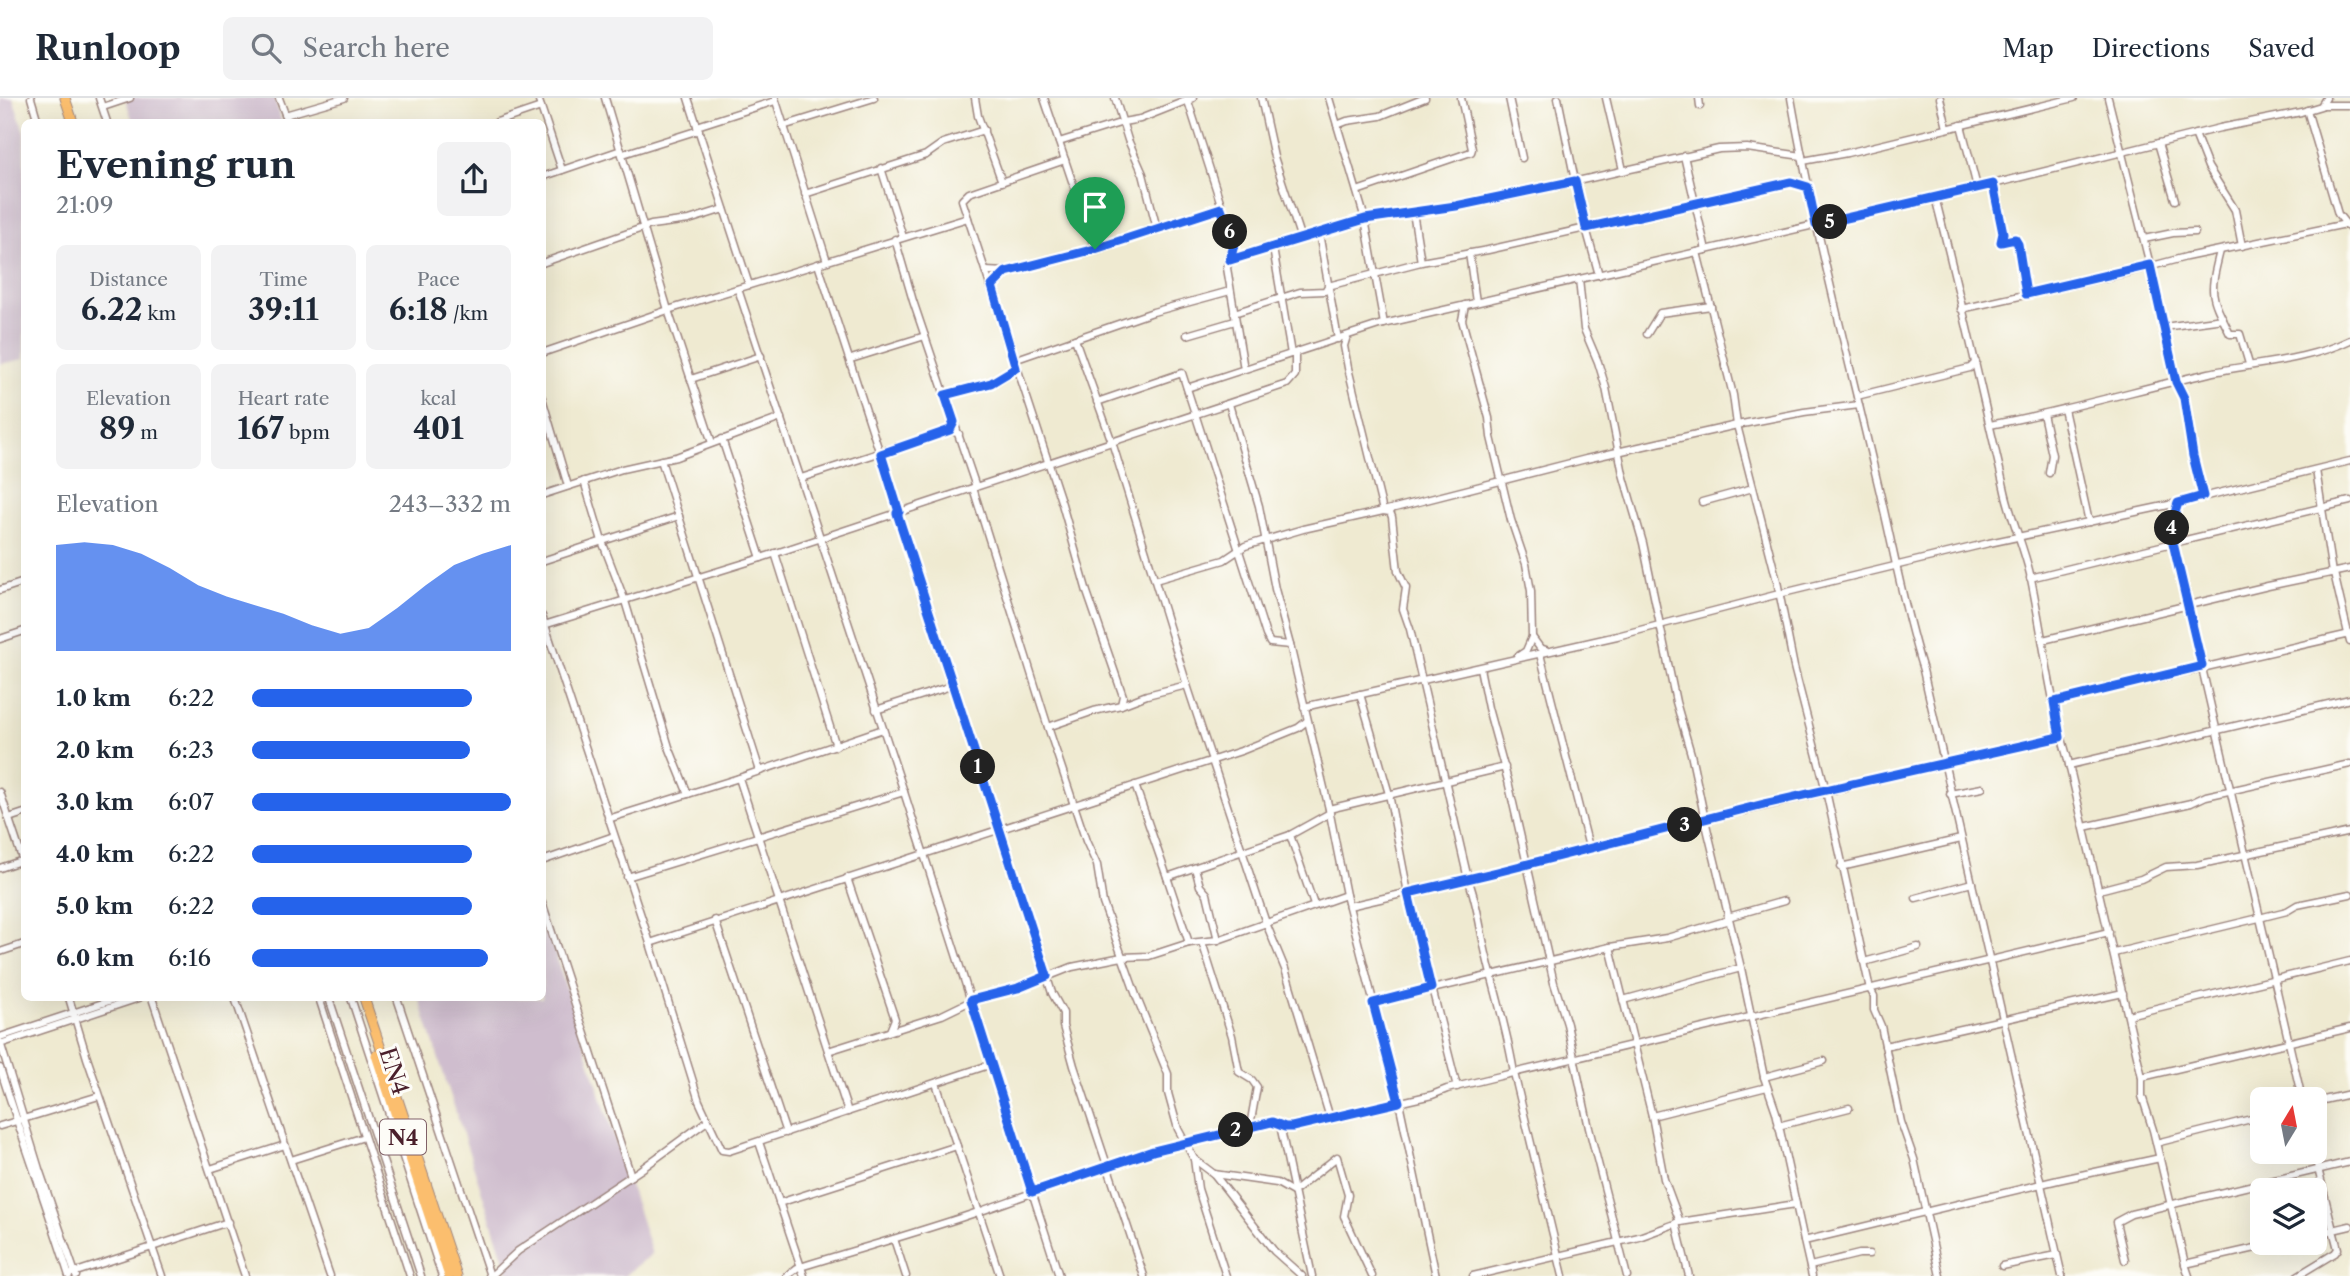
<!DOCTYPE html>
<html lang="en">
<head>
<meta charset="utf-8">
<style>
  :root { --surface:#fff; --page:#f2f2f3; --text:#1f2937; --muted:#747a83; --line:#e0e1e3; --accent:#2563eb }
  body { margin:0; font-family:"Libre Caslon Text",serif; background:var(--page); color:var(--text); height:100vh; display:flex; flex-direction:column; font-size:26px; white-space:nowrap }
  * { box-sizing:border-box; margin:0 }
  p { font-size:23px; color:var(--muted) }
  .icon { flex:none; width:38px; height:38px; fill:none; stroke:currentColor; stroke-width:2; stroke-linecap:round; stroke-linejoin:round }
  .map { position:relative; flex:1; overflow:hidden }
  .drawer { position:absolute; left:21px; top:21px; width:525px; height:882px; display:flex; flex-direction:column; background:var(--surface); border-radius:10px; box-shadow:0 7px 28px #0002 }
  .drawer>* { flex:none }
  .needle { width:46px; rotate:10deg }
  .fabs { position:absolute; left:2250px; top:989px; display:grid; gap:14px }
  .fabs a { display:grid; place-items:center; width:77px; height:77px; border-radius:10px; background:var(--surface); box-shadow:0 7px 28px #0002; font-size:35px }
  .pin { position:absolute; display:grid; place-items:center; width:60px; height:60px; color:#fff; margin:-72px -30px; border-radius:50% 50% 50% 0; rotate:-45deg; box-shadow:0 0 7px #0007 }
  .pin .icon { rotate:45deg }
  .km { position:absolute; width:35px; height:35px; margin:-18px; border-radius:50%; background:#222; color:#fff; font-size:19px; line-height:35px; text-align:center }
  .round { display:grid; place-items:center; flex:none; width:74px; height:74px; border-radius:10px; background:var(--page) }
  .head { display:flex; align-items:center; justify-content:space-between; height:119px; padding:0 35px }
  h1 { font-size:38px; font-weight:700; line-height:52px }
  .metrics { display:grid; grid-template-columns:repeat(3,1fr); gap:10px; height:119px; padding:7px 35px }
  .metrics div { display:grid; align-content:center; border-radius:10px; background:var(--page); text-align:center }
  .metrics b { font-size:30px; font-weight:700 }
  .metrics small { font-size:19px; font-weight:400 }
  .metrics p { font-size:19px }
  .chart { height:196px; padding:14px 35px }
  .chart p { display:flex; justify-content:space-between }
  .chart svg { width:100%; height:126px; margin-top:7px; fill:var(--accent); opacity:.7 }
  ul { padding:0 35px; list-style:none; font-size:23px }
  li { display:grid; grid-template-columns:112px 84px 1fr; align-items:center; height:52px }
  li i { height:18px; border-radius:9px; background:var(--accent) }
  header { display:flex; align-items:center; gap:42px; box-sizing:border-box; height:98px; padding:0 35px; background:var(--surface); border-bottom:2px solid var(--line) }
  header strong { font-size:33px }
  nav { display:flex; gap:38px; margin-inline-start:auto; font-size:24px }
  .search { width:490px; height:63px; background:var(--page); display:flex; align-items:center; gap:18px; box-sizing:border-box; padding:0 24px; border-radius:10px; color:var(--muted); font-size:26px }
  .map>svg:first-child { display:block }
  .industrial { fill:#cfbdce }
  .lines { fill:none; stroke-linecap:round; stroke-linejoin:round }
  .minor-casing { stroke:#9c847e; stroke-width:9 }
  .highway-casing { stroke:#9c847e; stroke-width:11 }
  .minor { stroke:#fff; stroke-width:6 }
  .highway { stroke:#fbbe6e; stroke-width:9 }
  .route-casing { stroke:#fff; stroke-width:14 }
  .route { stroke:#2563eb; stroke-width:9 }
  .labels { text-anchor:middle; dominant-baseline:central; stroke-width:6; stroke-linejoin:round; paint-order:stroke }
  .shield { fill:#fdfcf7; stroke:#806168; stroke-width:2 }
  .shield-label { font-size:21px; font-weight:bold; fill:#4a1f2b }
  .street-label { font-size:23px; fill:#4a1f2b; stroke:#fdfcf7 }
</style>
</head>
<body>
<header>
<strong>Runloop</strong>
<div class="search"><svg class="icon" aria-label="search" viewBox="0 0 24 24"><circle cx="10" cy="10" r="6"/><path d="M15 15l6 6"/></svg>Search here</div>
<nav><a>Map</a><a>Directions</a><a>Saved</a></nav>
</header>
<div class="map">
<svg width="2350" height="1178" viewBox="0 0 2350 1178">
  <rect width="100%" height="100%" fill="#fdfcf7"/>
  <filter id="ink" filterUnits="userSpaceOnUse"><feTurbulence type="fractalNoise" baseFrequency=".0143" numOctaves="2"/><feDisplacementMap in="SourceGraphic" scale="14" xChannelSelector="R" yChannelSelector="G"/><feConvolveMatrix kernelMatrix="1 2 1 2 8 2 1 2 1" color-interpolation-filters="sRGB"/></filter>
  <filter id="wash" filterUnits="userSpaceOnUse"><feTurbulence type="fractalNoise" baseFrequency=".00686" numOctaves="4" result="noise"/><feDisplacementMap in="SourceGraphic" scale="28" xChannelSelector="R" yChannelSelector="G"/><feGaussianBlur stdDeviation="1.57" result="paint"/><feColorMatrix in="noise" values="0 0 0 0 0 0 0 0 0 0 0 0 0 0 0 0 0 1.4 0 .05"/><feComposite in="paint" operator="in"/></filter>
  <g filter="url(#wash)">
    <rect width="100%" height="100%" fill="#efead1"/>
    <g class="industrial">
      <polygon points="0,0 13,0 24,34 24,261 0,266"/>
      <polygon points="125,0 274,0 282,24 133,24"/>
      <polygon points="543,819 652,1156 624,1178 509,1178 419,900 542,900"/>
    </g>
  </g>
  <g filter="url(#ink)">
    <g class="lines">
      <g class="minor-casing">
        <g id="minor">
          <polyline points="31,0 38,24"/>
          <polyline points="99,0 107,24"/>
          <polyline points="279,0 288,24"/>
          <polyline points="538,0 562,72"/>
          <polyline points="605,0 668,212 712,345"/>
          <polyline points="688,0 749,187"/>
          <polyline points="775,0 827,163"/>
          <polyline points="975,0 978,18 1002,84"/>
          <polyline points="1044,0 1095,151"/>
          <polyline points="1115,0 1128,42 1143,76 1157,131"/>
          <polyline points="1187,0 1234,147 1227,170 1244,271"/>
          <polyline points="1261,0 1274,59 1301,141"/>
          <polyline points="1509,0 1522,60"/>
          <polyline points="1558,0 1581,112 1599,177"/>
          <polyline points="1606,0 1623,72"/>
          <polyline points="1699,0 1700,8"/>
          <path d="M1791,0C1813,124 1845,247 1874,370C1891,437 1902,506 1923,572L2062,1178"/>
          <polyline points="1940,0 1947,30"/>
          <polyline points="2108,0 2150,167 2176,284 2184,300 2193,358 2203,398"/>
          <polyline points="2323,7 2350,7"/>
          <polyline points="103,9 130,0"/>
          <polyline points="2307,12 2338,116 2350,131"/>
          <polyline points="285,17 344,0"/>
          <polyline points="497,24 541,9"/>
          <polyline points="1337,27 1347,23 1380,18 1425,0"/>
          <polyline points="1961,27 1977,89"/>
          <polyline points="697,28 775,3"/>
          <polyline points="783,28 874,0"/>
          <polyline points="2195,36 2208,69 2235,112 2242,148"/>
          <polyline points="1059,44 1123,24 1140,21 1193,0"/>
          <polyline points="2158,45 2175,102"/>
          <polyline points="623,56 699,32"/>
          <polyline points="1684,58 1706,152"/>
          <polyline points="1065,62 969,95 962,102 1062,406 1087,494 1123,598 1121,607"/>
          <polyline points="1803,63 1847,55 2074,0"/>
          <polyline points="881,70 903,139"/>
          <polyline points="542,79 621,52"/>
          <path d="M1993,86L2003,135L2001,144L2012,141C2025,150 2023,180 2026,196"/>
          <polyline points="1357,93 1471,54 1472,51 1461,0"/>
          <polyline points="805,96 926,57 943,45 984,32"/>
          <path d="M1935,99C1960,195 1981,292 2004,389C2010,419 2023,446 2030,476C2043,537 2049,599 2067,658L2142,979V998L2153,1032L2185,1166L2282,1144"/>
          <polyline points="1413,114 1421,164 1488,152 1791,84 1808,89"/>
          <polyline points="1319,135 1338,241"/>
          <polyline points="895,141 913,203 976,389"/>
          <polyline points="2144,141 2173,135 2195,134"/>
          <polyline points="1273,150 1291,256"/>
          <path d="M2220,153C2209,197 2210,196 2230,236H2240L2249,266"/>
          <polyline points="1697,154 1733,297 1737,327 1804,314 1859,307"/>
          <polyline points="1469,155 1476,204"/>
          <polyline points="1230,162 1365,121 1329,0"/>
          <polyline points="542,165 651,127 689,122 724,111"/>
          <polyline points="818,166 899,414"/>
          <polyline points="986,173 1006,174"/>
          <polyline points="1579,181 1584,231 1598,264 1606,290 1623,376 1643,445 1676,604 1691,656 1705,722 1741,870 1764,979 1776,1014 1796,1106"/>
          <polyline points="992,188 1006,174 1095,151 1221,110"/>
          <polyline points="738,191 904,694 1059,1178"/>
          <polyline points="1465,207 1462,222 1489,320 1491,339 1511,422 1526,466 1531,493 1532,539 1540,550 1546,552"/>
          <polyline points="1961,211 2129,174 2186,159 2346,126"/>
          <polyline points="1234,215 1300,194 1325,193 1328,188 1421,164"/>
          <polyline points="1384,226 1365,121 1502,100 1719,51 1747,50 1802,58"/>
          <polyline points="2164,229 2223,221"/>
          <polyline points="1647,236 1660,215 1711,208"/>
          <polyline points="1187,237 1235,223"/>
          <path d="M1347,238L1344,248L1348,270L1383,413L1390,414L1392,419L1398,473L1406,490L1403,511L1410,531L1468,781C1478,806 1480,833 1487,860C1496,898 1508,936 1514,975L1563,1178"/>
          <polyline points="1075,241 1112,344 1187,587 1266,825 1285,871 1330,1020"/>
          <polyline points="542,255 668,212 968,120"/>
          <polyline points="851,261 925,238"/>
          <polyline points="1014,262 1153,214 1230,193"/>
          <polyline points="691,281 761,258"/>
          <polyline points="1187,290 1379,227 1993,86 2220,30 2301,14 2321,8 2326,0"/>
          <polyline points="945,297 991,285 1016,270"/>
          <polyline points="1857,298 1970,270 1976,264"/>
          <polyline points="542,300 568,388"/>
          <polyline points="1097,304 1182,275 1266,537 1270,545 1290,547 1329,711 1346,797 1399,1004 1436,1178"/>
          <polyline points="1229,306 1259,408 1275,491 1290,547"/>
          <polyline points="2064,311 2089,424"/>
          <polyline points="2043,316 2052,357 2049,375"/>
          <path d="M1990,327C2064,313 2136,292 2209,275C2255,265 2307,263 2350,242"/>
          <polyline points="722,341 761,460"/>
          <polyline points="661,362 760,673"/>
          <polyline points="2316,372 2332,475"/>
          <polyline points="801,380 950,332 959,336"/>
          <polyline points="584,383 602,443 625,503 669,649 688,696"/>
          <polyline points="973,390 1048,629 1086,743 1097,767 1103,805 1137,900 1168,976 1168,995 1178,1031 1194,1061 1214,1076 1274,1153 1302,1178"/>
          <polyline points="542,397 622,371 676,359 781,320"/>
          <polyline points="1702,404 1753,390"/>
          <polyline points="897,415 1052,895 1063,915 1063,928 1074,968 1144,1178"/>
          <polyline points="775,455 836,648"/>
          <polyline points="542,463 679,418"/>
          <polyline points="2334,475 2350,544"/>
          <polyline points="2030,480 2173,445 2173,423 2178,405"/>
          <polyline points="1155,482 1224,462 1245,448 1303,431 1383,413 1586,361 1737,327 1777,483 1794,569 1826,693 1870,891 1874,898 1874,912 1881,928 1901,1024 1914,1061 1940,1178"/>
          <polyline points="0,492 24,484"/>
          <polyline points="542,518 650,845 699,1003 722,1052 729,1053 992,966"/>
          <polyline points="544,527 761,460 1287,286 1295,277 1295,255"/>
          <polyline points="0,541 24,533"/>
          <polyline points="2043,542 2268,488 2350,471"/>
          <polyline points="1540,556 1589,749 2060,639"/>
          <polyline points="1517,559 1526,553 1532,539"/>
          <polyline points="1480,570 1488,610 1508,683 1554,885 1567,926 1589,1030 1627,1178"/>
          <polyline points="1360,596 1389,696 1408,795 1457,989"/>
          <polyline points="2054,604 2350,536"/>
          <polyline points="1304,609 1617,538 1779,496 1989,445 2178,405 2350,363"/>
          <polyline points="876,612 951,588"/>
          <polyline points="1048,629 1094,613 1121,607 1147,597 1187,587"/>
          <polyline points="2069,667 2350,601"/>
          <polyline points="739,680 848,1014"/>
          <polyline points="1135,687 1167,779 1290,737"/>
          <polyline points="0,694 24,766"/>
          <polyline points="1950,696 1982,690"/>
          <polyline points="1329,711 1505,669"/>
          <polyline points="9,720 24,715"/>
          <polyline points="608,721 739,680 883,631"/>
          <polyline points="2084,729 2191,705 2206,698 2350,666"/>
          <polyline points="542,763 614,738"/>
          <polyline points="1841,769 1961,741"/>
          <polyline points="0,770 23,762"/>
          <polyline points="1195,770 1200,788 1207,796 1218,842"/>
          <polyline points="627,779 904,694"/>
          <polyline points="1167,779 1189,845"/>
          <polyline points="847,780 895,921 890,933"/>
          <polyline points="2099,792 2141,781 2166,769 2197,767 2350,734"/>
          <polyline points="1916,800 1972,785"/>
          <polyline points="542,804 631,1078"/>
          <polyline points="1314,807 1290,737 1330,715"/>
          <polyline points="1349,808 1498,774 1589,749"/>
          <polyline points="1728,819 1784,803"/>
          <polyline points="715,822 786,1035"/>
          <polyline points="1202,844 1232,938 1239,974 1252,982 1257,989 1250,1028"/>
          <polyline points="650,845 1241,653 1298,630 1307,623"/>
          <polyline points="1610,849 1667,840 1729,822"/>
          <polyline points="0,854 24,846"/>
          <polyline points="2114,855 2259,820 2287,813 2297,807 2350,796"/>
          <polyline points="1864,864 1918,849"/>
          <polyline points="69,900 87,960 162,1178"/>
          <polyline points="152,900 245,1178"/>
          <polyline points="235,900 330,1178"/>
          <polyline points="319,900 410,1178"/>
          <polyline points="329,900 421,1178"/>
          <polyline points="351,900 442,1178"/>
          <polyline points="397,900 490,1178"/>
          <polyline points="1623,902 1741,870"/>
          <polyline points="1373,905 1610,849 1652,1018 1664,1081 1680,1124"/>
          <polyline points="2128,917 2350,863"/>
          <polyline points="0,939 118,900"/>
          <polyline points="0,944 39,1071 76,1178"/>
          <polyline points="0,946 139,900"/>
          <polyline points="1885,948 2123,895"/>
          <polyline points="828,953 942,917 977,900 1019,890 1072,869 1122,859 1149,858 1189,845 1218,842 1346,797"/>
          <path d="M0,970C22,1040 47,1108 69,1178"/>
          <polyline points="1764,979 1824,963"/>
          <polyline points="2142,979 2350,930"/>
          <polyline points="936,985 1000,1178"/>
          <polyline points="2302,1001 2173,445 2350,403"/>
          <polyline points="2315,1004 2350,996"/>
          <polyline points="1652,1018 1767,989"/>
          <polyline points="1280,1027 1312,1178"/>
          <polyline points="0,1028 99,998"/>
          <polyline points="1778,1028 1849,1010"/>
          <polyline points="759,1044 804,1178"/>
          <polyline points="2156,1045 2263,1018"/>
          <polyline points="2314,1054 2333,1132 2315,1137"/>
          <polyline points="1194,1061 1198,1091 1226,1178"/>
          <polyline points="291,1062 364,1039"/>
          <polyline points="210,1071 285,1047"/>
          <polyline points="1214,1076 1277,1085 1293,1094 1337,1059 1348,1097 1344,1118 1372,1178"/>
          <polyline points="779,1105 957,1048"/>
          <polyline points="1676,1125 1689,1178"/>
          <polyline points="894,1141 906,1178"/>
          <polyline points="2125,1162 2116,1124 2131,1116 2350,1064"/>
          <polyline points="2185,1166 2189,1178"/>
          <polyline points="1810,1168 1859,1156 1869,1156"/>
          <polyline points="2002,1168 2057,1157"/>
          <polyline points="73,1175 228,1124"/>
          <polyline points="491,1178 518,1153 640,1072 707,1023"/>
          <path d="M787,1178L797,1170C858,1151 920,1134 981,1113C1077,1079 1171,1044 1272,1024L1285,1029H1292L1432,997L1447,991L1496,979L2109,834"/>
          <polyline points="1473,1178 1639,1139 1680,1124 1796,1106 1804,1143"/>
          <polyline points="1812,1178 1804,1143 2058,1082 2160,1060"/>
          <polyline points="2297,1178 2335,1155 2338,1151 2333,1132 2350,1128"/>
        </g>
      </g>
      <g class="highway-casing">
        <g id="highway">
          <polyline points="65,0 73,24"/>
          <polyline points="364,900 457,1178"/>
          <polyline points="376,957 449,1178"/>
        </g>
      </g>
      <use href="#minor" class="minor"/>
      <use href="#highway" class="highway"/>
    </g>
  </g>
  <g class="lines" filter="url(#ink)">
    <g class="route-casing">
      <polygon id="route" points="1575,83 1586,130 1791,84 1808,89 1816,127 1993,86 2003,135 2001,144 2015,141 2018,146 2026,196 2150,167 2176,284 2184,300 2193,358 2203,398 2178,405 2172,424 2173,445 2202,568 2054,604 2060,639 1764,706 1497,774 1408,795 1431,890 1373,905 1399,1004 1292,1029 1285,1029 1272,1024 1153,1053 1032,1094 971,902 1018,890 1047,878 897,415 899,414 881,356 950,332 954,324 945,297 991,285 1016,270 992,188 1006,174 1095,151 1221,110 1234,147 1230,162 1365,121 1456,108"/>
    </g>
    <use href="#route" class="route"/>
  </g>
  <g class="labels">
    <rect class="shield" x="380" y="1021.5" width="46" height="35" rx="5"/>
    <g class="shield-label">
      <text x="403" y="1039">N4</text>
    </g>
    <g class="street-label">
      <text transform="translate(394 973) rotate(72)">EN4</text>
    </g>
  </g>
</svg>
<div class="fabs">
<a><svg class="needle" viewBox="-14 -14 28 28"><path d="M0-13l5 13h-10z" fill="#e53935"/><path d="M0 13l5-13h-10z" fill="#747a83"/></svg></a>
<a><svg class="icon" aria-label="layers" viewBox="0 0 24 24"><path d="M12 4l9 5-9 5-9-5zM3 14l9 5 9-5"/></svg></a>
</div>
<div class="pin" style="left:1095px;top:151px;background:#1e9e55"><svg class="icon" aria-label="arrive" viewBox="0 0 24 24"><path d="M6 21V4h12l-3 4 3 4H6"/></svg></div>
<b class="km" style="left:978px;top:669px">1</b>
<b class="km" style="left:1236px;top:1032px">2</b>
<b class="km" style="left:1685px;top:727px">3</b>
<b class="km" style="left:2172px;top:430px">4</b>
<b class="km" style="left:1830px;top:124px">5</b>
<b class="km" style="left:1230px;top:134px">6</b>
<section class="drawer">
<div class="head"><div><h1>Evening run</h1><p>21:09</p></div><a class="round"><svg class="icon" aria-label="share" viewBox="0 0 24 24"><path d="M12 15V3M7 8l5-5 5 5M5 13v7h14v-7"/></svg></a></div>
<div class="metrics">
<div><p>Distance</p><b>6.22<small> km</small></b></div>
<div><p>Time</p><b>39:11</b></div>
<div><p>Pace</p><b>6:18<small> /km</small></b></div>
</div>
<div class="metrics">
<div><p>Elevation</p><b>89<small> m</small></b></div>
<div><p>Heart rate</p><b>167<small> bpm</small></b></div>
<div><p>kcal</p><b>401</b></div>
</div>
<div class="chart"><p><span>Elevation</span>243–332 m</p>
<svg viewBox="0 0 160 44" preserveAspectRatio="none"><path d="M0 44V7L10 6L20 7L30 10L40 15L50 21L60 25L70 28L80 31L90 35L100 38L110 36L120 29L130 21L140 14L150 10L160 7V44z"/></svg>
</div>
<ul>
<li><b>1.0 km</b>6:22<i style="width:85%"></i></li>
<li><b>2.0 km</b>6:23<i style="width:84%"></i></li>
<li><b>3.0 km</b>6:07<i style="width:100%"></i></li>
<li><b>4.0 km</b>6:22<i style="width:85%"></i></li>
<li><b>5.0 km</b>6:22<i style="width:85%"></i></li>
<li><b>6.0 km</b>6:16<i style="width:91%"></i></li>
</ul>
</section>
</div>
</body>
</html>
